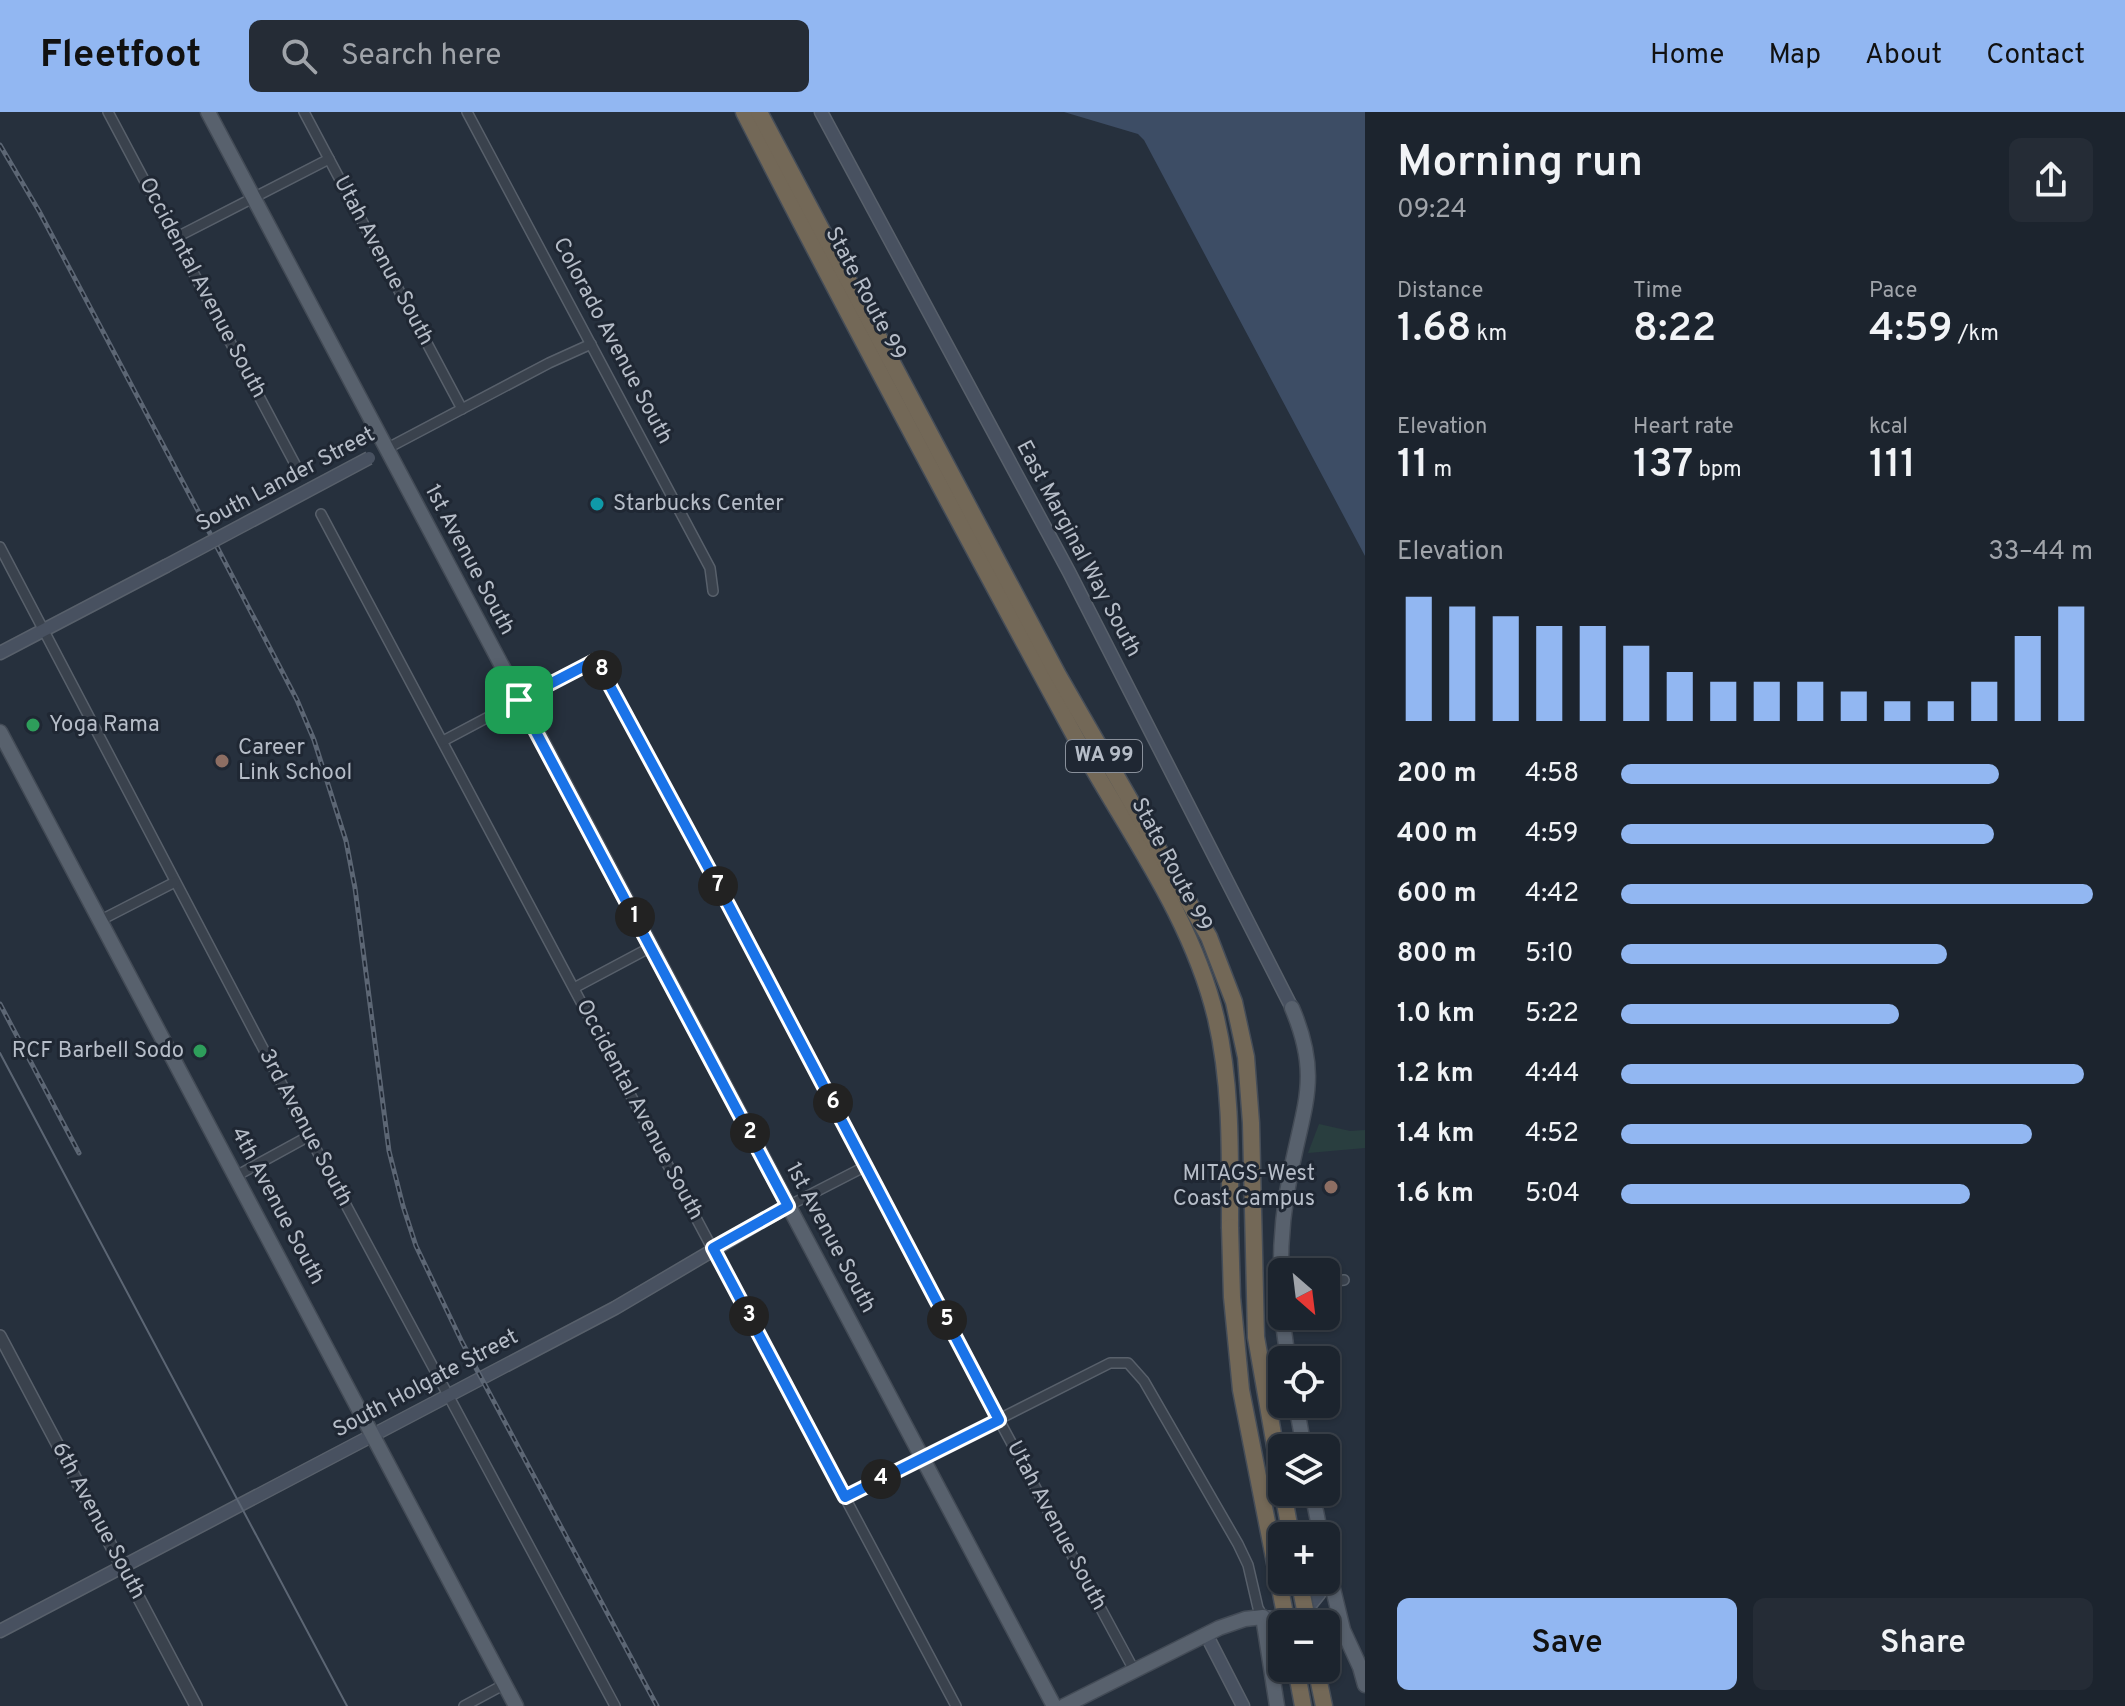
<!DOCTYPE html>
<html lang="en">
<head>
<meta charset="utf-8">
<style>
  :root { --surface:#1c242e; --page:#252c36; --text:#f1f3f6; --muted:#a0a4aa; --line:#3a414a; --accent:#92b7f2 }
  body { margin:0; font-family:Overpass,sans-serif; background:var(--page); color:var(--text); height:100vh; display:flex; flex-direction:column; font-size:30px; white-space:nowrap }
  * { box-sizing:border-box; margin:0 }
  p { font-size:26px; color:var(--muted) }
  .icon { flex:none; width:44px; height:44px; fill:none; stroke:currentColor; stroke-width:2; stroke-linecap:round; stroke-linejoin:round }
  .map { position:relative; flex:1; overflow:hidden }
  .panel { display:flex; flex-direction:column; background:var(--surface); width:760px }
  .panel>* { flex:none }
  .needle { width:52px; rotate:152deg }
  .tools { position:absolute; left:1268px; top:1146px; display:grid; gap:16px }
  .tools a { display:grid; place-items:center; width:72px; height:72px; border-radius:12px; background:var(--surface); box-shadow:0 2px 6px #0004,0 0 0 2px var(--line); font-size:40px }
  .pin { position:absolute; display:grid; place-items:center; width:68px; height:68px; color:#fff; margin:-34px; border-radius:16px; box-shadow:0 4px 12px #0006 }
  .km { position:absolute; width:40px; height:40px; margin:-20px; border-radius:50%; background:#222; color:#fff; font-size:22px; line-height:40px; text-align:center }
  .round { display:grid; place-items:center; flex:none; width:84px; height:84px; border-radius:12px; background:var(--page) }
  .headline { display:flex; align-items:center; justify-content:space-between; height:136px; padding:0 32px }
  h1 { font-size:44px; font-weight:600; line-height:60px }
  .metrics { display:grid; grid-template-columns:repeat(3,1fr); gap:12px; height:136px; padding:8px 32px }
  .metrics div { display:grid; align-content:center }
  .metrics b { font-size:40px; font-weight:600 }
  .metrics small { font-size:22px; font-weight:400 }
  .metrics p { font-size:22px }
  .chart { height:224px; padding:16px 32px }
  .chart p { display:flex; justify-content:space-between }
  .chart svg { width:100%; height:144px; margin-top:8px; stroke:var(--accent); stroke-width:6 }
  .action { display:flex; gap:16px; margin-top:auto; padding:16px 32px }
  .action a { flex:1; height:92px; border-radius:12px; background:var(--accent); color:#111; font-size:32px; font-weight:600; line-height:92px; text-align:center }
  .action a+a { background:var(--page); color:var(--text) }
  ul { padding:0 32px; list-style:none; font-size:26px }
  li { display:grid; grid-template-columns:128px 96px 1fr; align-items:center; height:60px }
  li i { height:20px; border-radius:10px; background:var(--accent) }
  header { display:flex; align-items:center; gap:48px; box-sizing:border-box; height:112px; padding:0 40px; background:var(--accent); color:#111 }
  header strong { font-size:38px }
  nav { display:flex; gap:44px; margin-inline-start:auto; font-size:28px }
  .search { width:560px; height:72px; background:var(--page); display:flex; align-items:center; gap:20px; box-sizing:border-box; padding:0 28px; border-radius:12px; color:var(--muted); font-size:30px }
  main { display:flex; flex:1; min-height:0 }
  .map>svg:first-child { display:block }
  .green { fill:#293e3f }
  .water { fill:#3d4d65 }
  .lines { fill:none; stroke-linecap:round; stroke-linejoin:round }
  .minor-casing { stroke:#58606b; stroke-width:12 }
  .tertiary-casing { stroke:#58606b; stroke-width:14 }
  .secondary-casing { stroke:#58606b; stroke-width:15 }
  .primary-casing { stroke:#434b56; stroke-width:17 }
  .motorway-casing { stroke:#454d58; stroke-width:19 }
  .minor { stroke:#3a424d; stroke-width:9 }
  .tertiary { stroke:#3a424d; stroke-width:11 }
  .secondary { stroke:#485160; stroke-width:12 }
  .primary { stroke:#58616d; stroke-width:14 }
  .motorway { stroke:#736857; stroke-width:16 }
  .tram { stroke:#5c6674; stroke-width:2 }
  .rail-casing { stroke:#5c6674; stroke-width:5 }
  .rail { stroke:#1f2733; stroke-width:2; stroke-dasharray:6; stroke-linecap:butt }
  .secondary-bridge-casing { stroke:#58606b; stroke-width:15; stroke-linecap:butt }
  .motorway-bridge-casing { stroke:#454d58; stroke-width:19; stroke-linecap:butt }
  .secondary-bridge { stroke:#485160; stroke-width:12 }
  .motorway-bridge { stroke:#736857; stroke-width:16 }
  .route-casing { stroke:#fff; stroke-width:16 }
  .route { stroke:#1a73e8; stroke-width:10 }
  .culture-dot { fill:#0f9aa8; stroke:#1f2733; stroke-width:3 }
  .leisure-dot { fill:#2e9e5b; stroke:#1f2733; stroke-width:3 }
  .education-dot { fill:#8d6e63; stroke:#1f2733; stroke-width:3 }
  .labels { text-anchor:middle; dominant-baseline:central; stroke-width:6; stroke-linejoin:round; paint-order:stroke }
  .shield { fill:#1f2733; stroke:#89909b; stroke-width:2 }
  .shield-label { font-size:20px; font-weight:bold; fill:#b6bdc8 }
  .street-label { font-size:22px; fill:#b6bdc8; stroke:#1f2733 }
  .poi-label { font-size:22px; fill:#b6bdc8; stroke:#1f2733; text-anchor:start }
</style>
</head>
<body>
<header>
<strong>Fleetfoot</strong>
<div class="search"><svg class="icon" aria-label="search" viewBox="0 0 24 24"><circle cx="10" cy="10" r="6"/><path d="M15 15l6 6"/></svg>Search here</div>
<nav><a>Home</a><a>Map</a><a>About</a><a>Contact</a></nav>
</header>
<main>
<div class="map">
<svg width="1365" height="1594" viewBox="0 0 1365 1594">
  <rect width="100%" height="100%" fill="#26303d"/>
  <polygon class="green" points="1319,1012 1350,1019 1365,1018 1365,1036 1308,1041"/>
  <polygon class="water" points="1064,0 1365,0 1365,444 1144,28 1138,22"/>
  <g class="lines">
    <g class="minor-casing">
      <g id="minor">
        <polyline points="108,0 295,352"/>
        <polyline points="304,0 462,297"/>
        <polyline points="467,0 710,456 713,479"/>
        <polyline points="175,126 329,47"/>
        <polyline points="386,337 549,251 591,232"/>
        <polyline points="321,402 956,1594"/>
        <polyline points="0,435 309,1024 615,1594"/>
        <polyline points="443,629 596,548 729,794 999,1308 1134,1558"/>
        <polyline points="101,808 175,770"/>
        <polyline points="574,876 651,835"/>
        <polyline points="236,1064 309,1024"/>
        <polyline points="788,1094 866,1054"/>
        <polyline points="1326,1170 1344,1168"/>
        <polyline points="845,1385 1110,1251 1128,1251 1144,1269 1238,1432 1248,1453 1258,1496 1263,1505"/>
        <polyline points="464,1594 505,1572"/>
      </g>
    </g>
    <g class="tertiary-casing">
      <polyline id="tertiary" points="0,1224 196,1594"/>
    </g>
    <g class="secondary-casing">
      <g id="secondary">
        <polyline points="821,0 1069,460 1292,896"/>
        <polyline points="0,541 166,454"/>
        <polyline points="1302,1503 1319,1482 1319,1468"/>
        <polyline points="1263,1505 1324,1512"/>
        <polyline points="0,1519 615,1196 788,1094"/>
        <polyline points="1206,1522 1243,1594"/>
      </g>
    </g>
    <g class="primary-casing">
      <g id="primary">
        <polyline points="208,0 1054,1594"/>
        <polyline points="0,620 516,1594"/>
        <path d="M1282,1200C1279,1153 1281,1105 1291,1059C1304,992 1321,964 1292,896"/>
        <polyline points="1282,1204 1288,1248"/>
        <polyline points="1296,1292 1304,1336"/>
        <polyline points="1312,1380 1321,1424"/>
        <polyline points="1326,1448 1343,1518 1360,1555 1365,1573"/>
        <polyline points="1064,1594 1219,1516 1245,1507 1263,1505 1277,1594"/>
      </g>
    </g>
    <g class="motorway-casing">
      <g id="motorway">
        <path d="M744,0C850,208 961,414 1072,619C1122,712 1191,801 1216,906C1232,974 1230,1046 1230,1115"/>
        <polyline points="759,0 1058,563 1209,825 1234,890 1246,945 1251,1011 1256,1225 1282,1374"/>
        <polyline points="1283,1380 1291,1424"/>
        <polyline points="1296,1556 1303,1594"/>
        <polyline points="1316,1556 1324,1594"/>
      </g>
    </g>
    <use href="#minor" class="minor"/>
    <use href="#tertiary" class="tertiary"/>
    <use href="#secondary" class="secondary"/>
    <use href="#primary" class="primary"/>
    <use href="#motorway" class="motorway"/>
    <polyline class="tram" points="0,941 347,1594"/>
    <g class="rail-casing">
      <g id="rail">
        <polyline points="0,33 39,99 204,410 297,588 314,628 346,729 355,776 389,1039 403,1094 416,1134 462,1230 657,1594"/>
        <polyline points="0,892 79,1041"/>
      </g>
    </g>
    <use href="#rail" class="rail"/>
    <g class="secondary-bridge-casing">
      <polyline id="secondary-bridge" points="166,454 369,346"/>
    </g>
    <g class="motorway-bridge-casing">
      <g id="motorway-bridge">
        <polyline points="1230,1115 1232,1185 1241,1278 1287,1512"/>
        <polyline points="1299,1468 1308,1512"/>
      </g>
    </g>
    <use href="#secondary-bridge" class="secondary-bridge"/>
    <use href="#motorway-bridge" class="motorway-bridge"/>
  </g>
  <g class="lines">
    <g class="route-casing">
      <polygon id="route" points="596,548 729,794 999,1308 845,1385 713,1136 788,1094 519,588"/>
    </g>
    <use href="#route" class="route"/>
  </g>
  <circle class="culture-dot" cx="597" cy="392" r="8"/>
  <g class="leisure-dot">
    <circle cx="33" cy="613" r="8"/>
    <circle cx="200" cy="939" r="8"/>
  </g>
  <g class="education-dot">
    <circle cx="222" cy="649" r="8"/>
    <circle cx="1331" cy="1075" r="8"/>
  </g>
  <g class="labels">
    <rect class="shield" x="1066" y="628" width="76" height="32" rx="6"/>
    <g class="shield-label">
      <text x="1104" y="644">WA 99</text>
    </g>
    <g class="street-label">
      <text transform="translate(383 149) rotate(62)">Utah Avenue South</text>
      <text transform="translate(202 176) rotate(62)">Occidental Avenue South</text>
      <text transform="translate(865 182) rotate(62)">State Route 99</text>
      <text transform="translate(612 229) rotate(62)">Colorado Avenue South</text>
      <text transform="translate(286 368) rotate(-28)">South Lander Street</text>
      <text transform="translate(1078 437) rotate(62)">East Marginal Way South</text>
      <text transform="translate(469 448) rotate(62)">1st Avenue South</text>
      <text transform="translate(1171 753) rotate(62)">State Route 99</text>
      <text transform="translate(639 998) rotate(62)">Occidental Avenue South</text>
      <text transform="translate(305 1016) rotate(62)">3rd Avenue South</text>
      <text transform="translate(277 1094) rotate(62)">4th Avenue South</text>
      <text transform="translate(830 1126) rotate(62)">1st Avenue South</text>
      <text transform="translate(426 1272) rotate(-28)">South Holgate Street</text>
      <text transform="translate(98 1409) rotate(62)">6th Avenue South</text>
      <text transform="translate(1056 1414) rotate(62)">Utah Avenue South</text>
    </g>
    <g class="poi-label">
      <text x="613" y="392">Starbucks Center</text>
      <text x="49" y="613">Yoga Rama</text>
      <text x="238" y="636">Career<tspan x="238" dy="25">Link School</tspan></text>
      <text x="184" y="939" text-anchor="end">RCF Barbell Sodo</text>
      <text x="1315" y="1062" text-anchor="end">MITAGS-West<tspan x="1315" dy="25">Coast Campus</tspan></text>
    </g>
  </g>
</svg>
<div class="tools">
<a><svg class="needle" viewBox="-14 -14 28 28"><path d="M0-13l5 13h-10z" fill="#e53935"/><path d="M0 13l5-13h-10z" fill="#a0a4aa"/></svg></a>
<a><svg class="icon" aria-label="locate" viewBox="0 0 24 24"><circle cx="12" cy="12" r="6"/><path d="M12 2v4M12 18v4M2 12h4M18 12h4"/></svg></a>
<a><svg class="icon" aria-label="layers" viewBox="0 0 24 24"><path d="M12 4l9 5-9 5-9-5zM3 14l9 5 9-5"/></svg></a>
<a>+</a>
<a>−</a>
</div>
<div class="pin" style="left:519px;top:588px;background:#1e9e55"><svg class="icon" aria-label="arrive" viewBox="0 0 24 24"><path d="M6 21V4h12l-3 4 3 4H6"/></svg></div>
<b class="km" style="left:635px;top:805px">1</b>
<b class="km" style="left:750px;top:1021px">2</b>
<b class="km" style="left:749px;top:1204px">3</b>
<b class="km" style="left:881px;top:1367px">4</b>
<b class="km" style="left:947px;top:1208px">5</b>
<b class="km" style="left:833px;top:991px">6</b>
<b class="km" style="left:718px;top:774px">7</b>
<b class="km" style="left:602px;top:558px">8</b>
</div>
<section class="panel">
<div class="headline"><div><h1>Morning run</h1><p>09:24</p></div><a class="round"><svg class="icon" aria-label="share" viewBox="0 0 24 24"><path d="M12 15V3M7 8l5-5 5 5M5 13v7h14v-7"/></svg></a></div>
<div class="metrics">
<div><p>Distance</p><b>1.68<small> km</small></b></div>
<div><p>Time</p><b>8:22</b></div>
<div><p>Pace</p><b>4:59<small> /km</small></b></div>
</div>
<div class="metrics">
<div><p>Elevation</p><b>11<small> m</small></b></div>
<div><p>Heart rate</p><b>137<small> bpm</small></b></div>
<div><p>kcal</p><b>111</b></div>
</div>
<div class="chart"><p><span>Elevation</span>33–44 m</p>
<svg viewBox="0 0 160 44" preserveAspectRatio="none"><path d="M5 44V6M15 44V9M25 44V12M35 44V15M45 44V15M55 44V21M65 44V29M75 44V32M85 44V32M95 44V32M105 44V35M115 44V38M125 44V38M135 44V32M145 44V18M155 44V9"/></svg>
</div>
<ul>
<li><b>200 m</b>4:58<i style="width:80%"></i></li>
<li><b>400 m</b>4:59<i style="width:79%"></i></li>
<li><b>600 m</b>4:42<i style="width:100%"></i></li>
<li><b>800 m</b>5:10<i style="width:69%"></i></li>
<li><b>1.0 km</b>5:22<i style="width:59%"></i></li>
<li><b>1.2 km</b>4:44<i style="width:98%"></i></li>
<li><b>1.4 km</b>4:52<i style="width:87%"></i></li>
<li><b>1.6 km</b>5:04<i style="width:74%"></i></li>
</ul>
<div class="action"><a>Save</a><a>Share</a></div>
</section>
</main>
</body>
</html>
